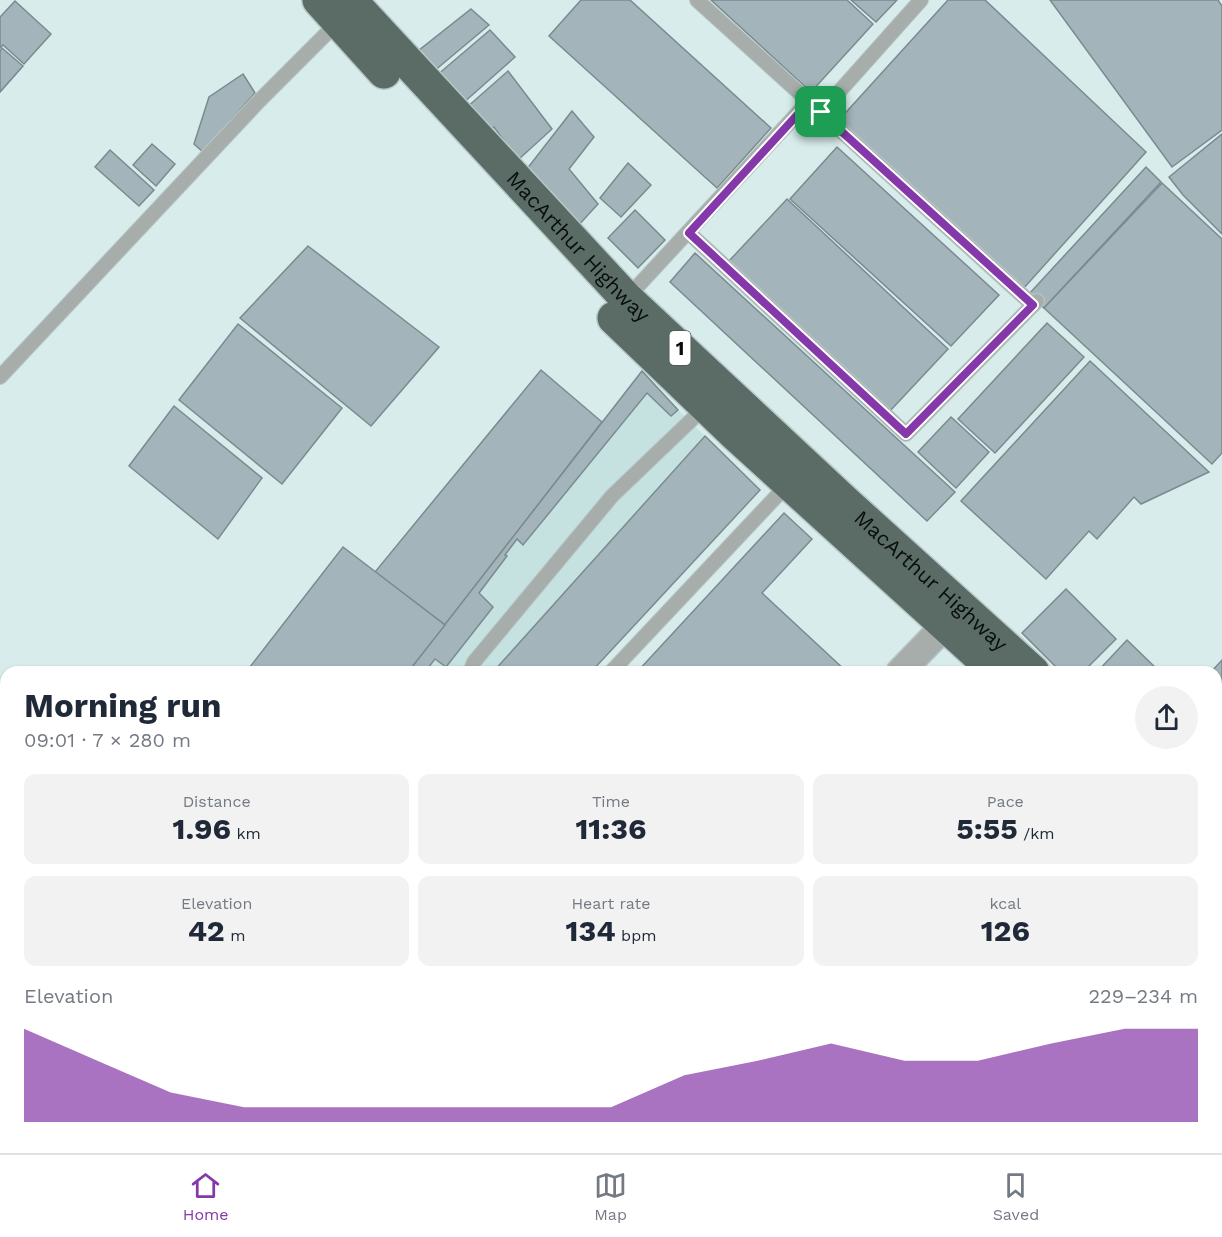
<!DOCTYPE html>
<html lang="en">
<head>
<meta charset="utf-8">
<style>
  :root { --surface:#fff; --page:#f2f2f3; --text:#1f2937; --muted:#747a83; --line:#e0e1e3; --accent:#8538a9 }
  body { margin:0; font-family:"Work Sans",sans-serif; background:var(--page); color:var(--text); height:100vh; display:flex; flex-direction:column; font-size:22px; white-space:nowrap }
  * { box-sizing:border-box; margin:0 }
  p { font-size:20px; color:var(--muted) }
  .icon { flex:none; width:33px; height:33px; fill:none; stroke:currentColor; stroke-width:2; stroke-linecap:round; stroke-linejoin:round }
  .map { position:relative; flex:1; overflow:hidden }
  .drawer { position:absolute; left:0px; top:666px; width:1222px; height:488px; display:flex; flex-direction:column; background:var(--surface); border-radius:18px 18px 0 0; box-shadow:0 2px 4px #0004 }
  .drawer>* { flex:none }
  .pin { position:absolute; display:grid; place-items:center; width:51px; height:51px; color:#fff; margin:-26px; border-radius:12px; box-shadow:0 3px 9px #0006 }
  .round { display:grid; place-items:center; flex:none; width:63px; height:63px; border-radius:32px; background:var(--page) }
  .summary { display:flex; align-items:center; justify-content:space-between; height:102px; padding:0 24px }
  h1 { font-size:33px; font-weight:700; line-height:45px }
  .stats { display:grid; grid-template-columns:repeat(3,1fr); gap:9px; height:102px; padding:6px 24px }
  .stats div { display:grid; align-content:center; border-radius:12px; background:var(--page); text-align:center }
  .stats b { font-size:30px; font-weight:700 }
  .stats small { font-size:16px; font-weight:400 }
  .stats p { font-size:16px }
  .chart { height:168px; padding:12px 24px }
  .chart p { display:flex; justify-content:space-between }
  .chart svg { width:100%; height:108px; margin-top:6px; fill:var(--accent); opacity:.7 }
  .menu { display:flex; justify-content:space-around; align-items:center; height:84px; border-top:2px solid var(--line); background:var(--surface); font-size:16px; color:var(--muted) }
  .menu a { display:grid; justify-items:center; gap:3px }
  .menu .active { color:var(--accent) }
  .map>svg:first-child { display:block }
  .built { fill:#c5e2e1 }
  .building { fill:#a3b5ba; stroke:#7a8b90; stroke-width:1.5 }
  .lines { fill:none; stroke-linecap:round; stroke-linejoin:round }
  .lane-casing { stroke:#b7c8c8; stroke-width:16 }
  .street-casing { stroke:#b7c8c8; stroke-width:30 }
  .highway-casing { stroke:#b7c8c8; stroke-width:36 }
  .lane { stroke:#a6adaa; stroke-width:14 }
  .street { stroke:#a6adaa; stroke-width:27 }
  .highway { stroke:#5b6b65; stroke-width:33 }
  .route-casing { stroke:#fff; stroke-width:12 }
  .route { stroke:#8538a9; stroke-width:8 }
  .labels { text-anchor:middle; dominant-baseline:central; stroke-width:5; stroke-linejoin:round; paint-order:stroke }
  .shield { fill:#fff; stroke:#515656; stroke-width:1.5 }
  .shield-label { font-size:20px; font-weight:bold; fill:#070e0d }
  .street-label { font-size:21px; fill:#070e0d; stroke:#fff }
</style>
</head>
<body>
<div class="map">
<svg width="1222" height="1153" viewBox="0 0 1222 1153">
  <rect width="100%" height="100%" fill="#d8ecec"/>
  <polygon class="built" points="647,393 671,416 678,410 705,436 493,672 426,672 436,660 446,667 479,593 507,557 505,555 517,539 522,544"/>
  <g class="building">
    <polygon points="581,0 630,0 771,128 717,188 549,36"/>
    <polygon points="711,0 847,0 873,24 811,92"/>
    <polygon points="851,0 897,0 876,22"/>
    <polygon points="948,0 985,0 1146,152 1023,289 839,120"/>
    <polygon points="1050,0 1218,0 1222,6 1222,130 1172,167"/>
    <polygon points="15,1 51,34 24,64 3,45 0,48 0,17"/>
    <polygon points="471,9 489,25 433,72 418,51"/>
    <polygon points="490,30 515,57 462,104 436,76"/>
    <polygon points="2,48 23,66 0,92 0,51"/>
    <polygon points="508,71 552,129 518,160 494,127 486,134 466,108"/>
    <polygon points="243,74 255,93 203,152 194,144 209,97"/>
    <polygon points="572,111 594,137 569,169 598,204 577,227 523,174"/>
    <polygon points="1222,134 1222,234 1183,195 1169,177"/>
    <polygon points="152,144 175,164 156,186 133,165"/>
    <polygon points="837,147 999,295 951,346 790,199"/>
    <polygon points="110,150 154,190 139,206 95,167"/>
    <polygon points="628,163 651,185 621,217 600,198"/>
    <polygon points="1146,167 1161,182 1044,308 1029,294"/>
    <polygon points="1162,183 1222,239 1222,453 1212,464 1044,308"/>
    <polygon points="787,199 948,349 890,411 729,261"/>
    <polygon points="635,210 665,240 638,268 608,238"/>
    <polygon points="308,246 439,347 371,426 240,318"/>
    <polygon points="695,253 955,492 927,521 670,282"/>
    <polygon points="1047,323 1084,357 995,453 958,419"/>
    <polygon points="238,324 342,408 282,484 179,400"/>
    <polygon points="1090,361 1209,472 1141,504 1134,497 1097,539 1089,531 1046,579 961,501"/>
    <polygon points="541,370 602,422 445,625 375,572"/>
    <polygon points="642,371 678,410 671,416 647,393 523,545 517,539 505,555 507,556 479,593 493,607 446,667 435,659 425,672 408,672"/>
    <polygon points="174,406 262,478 218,539 129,466"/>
    <polygon points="951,417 989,452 956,488 918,452"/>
    <polygon points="705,436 760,490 591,672 493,672"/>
    <polygon points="784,513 812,539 762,593 847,672 637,672"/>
    <polygon points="343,547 445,625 408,672 246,672"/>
    <polygon points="1066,589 1116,639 1083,672 1061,672 1022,633"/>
    <polygon points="1127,640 1160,672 1097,672"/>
    <polygon points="1222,660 1222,776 1216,782 1216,672 1211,672"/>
    <polygon points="1216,930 1222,935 1222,964 1216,970"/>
    <polygon points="1222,1011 1222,1153 1220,1153 1214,1148 1216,1148 1216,1016"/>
    <polygon points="244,1148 249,1148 257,1153 240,1153"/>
    <polygon points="1064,1148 1210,1148 1216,1153 1073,1153"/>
  </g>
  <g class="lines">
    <g class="lane-casing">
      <g id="lane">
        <polyline points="697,0 1033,305"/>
        <polyline points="821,112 921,0"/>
        <polyline points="689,233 906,434 1037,301"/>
        <polyline points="625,300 809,101"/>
        <polyline points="0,377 259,101 340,20"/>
        <polyline points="470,672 474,662 612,496 707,405"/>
        <polyline points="611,672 789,483"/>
        <polyline points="1216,792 1222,786"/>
      </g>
    </g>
    <g class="street-casing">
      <g id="street">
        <polyline points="900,672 960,610"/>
        <polyline points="457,1153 460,1148"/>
      </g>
    </g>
    <g class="highway-casing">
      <g id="highway">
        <polyline points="319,0 384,72"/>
        <path id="s1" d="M350,0L626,298L845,502L1033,672"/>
        <polyline points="614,318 736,435 997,672"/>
        <polyline points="1216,840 1222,845"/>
        <polyline points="1216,871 1222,875"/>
      </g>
    </g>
    <use href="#lane" class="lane"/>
    <use href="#street" class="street"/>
    <use href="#highway" class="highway"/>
  </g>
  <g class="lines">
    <g class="route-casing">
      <polygon id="route" points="809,102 1033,305 906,434 689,233"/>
    </g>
    <use href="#route" class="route"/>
  </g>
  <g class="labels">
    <rect class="shield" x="669.5" y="331" width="21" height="34" rx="4.5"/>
    <g class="shield-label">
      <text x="680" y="348">1</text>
    </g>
    <g class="street-label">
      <text stroke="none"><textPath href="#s1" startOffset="336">MacArthur Highway</textPath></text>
      <text stroke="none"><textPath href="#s1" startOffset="822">MacArthur Highway</textPath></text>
    </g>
  </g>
</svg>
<div class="pin" style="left:821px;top:112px;background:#1e9e55"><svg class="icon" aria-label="arrive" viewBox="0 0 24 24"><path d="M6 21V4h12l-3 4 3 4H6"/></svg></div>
<section class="drawer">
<div class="summary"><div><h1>Morning run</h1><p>09:01 · 7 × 280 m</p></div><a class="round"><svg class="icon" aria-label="share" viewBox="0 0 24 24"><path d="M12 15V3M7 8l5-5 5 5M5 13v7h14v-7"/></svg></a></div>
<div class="stats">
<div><p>Distance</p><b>1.96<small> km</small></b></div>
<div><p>Time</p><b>11:36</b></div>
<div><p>Pace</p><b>5:55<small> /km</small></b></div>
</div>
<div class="stats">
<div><p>Elevation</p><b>42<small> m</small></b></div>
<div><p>Heart rate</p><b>134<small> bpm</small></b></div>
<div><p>kcal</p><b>126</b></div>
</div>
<div class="chart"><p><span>Elevation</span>229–234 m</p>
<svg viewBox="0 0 160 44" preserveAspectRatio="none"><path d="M0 44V6L10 19L20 32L30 38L40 38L50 38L60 38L70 38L80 38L90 25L100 19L110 12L120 19L130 19L140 12L150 6L160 6V44z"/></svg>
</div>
</section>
</div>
<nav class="menu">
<a class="active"><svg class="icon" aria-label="home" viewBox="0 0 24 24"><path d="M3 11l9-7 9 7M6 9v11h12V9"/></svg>Home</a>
<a><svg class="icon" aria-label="map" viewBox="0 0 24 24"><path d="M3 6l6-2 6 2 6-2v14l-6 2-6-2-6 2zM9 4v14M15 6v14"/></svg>Map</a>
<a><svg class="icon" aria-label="saved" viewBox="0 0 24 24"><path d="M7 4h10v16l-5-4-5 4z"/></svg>Saved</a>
</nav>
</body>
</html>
